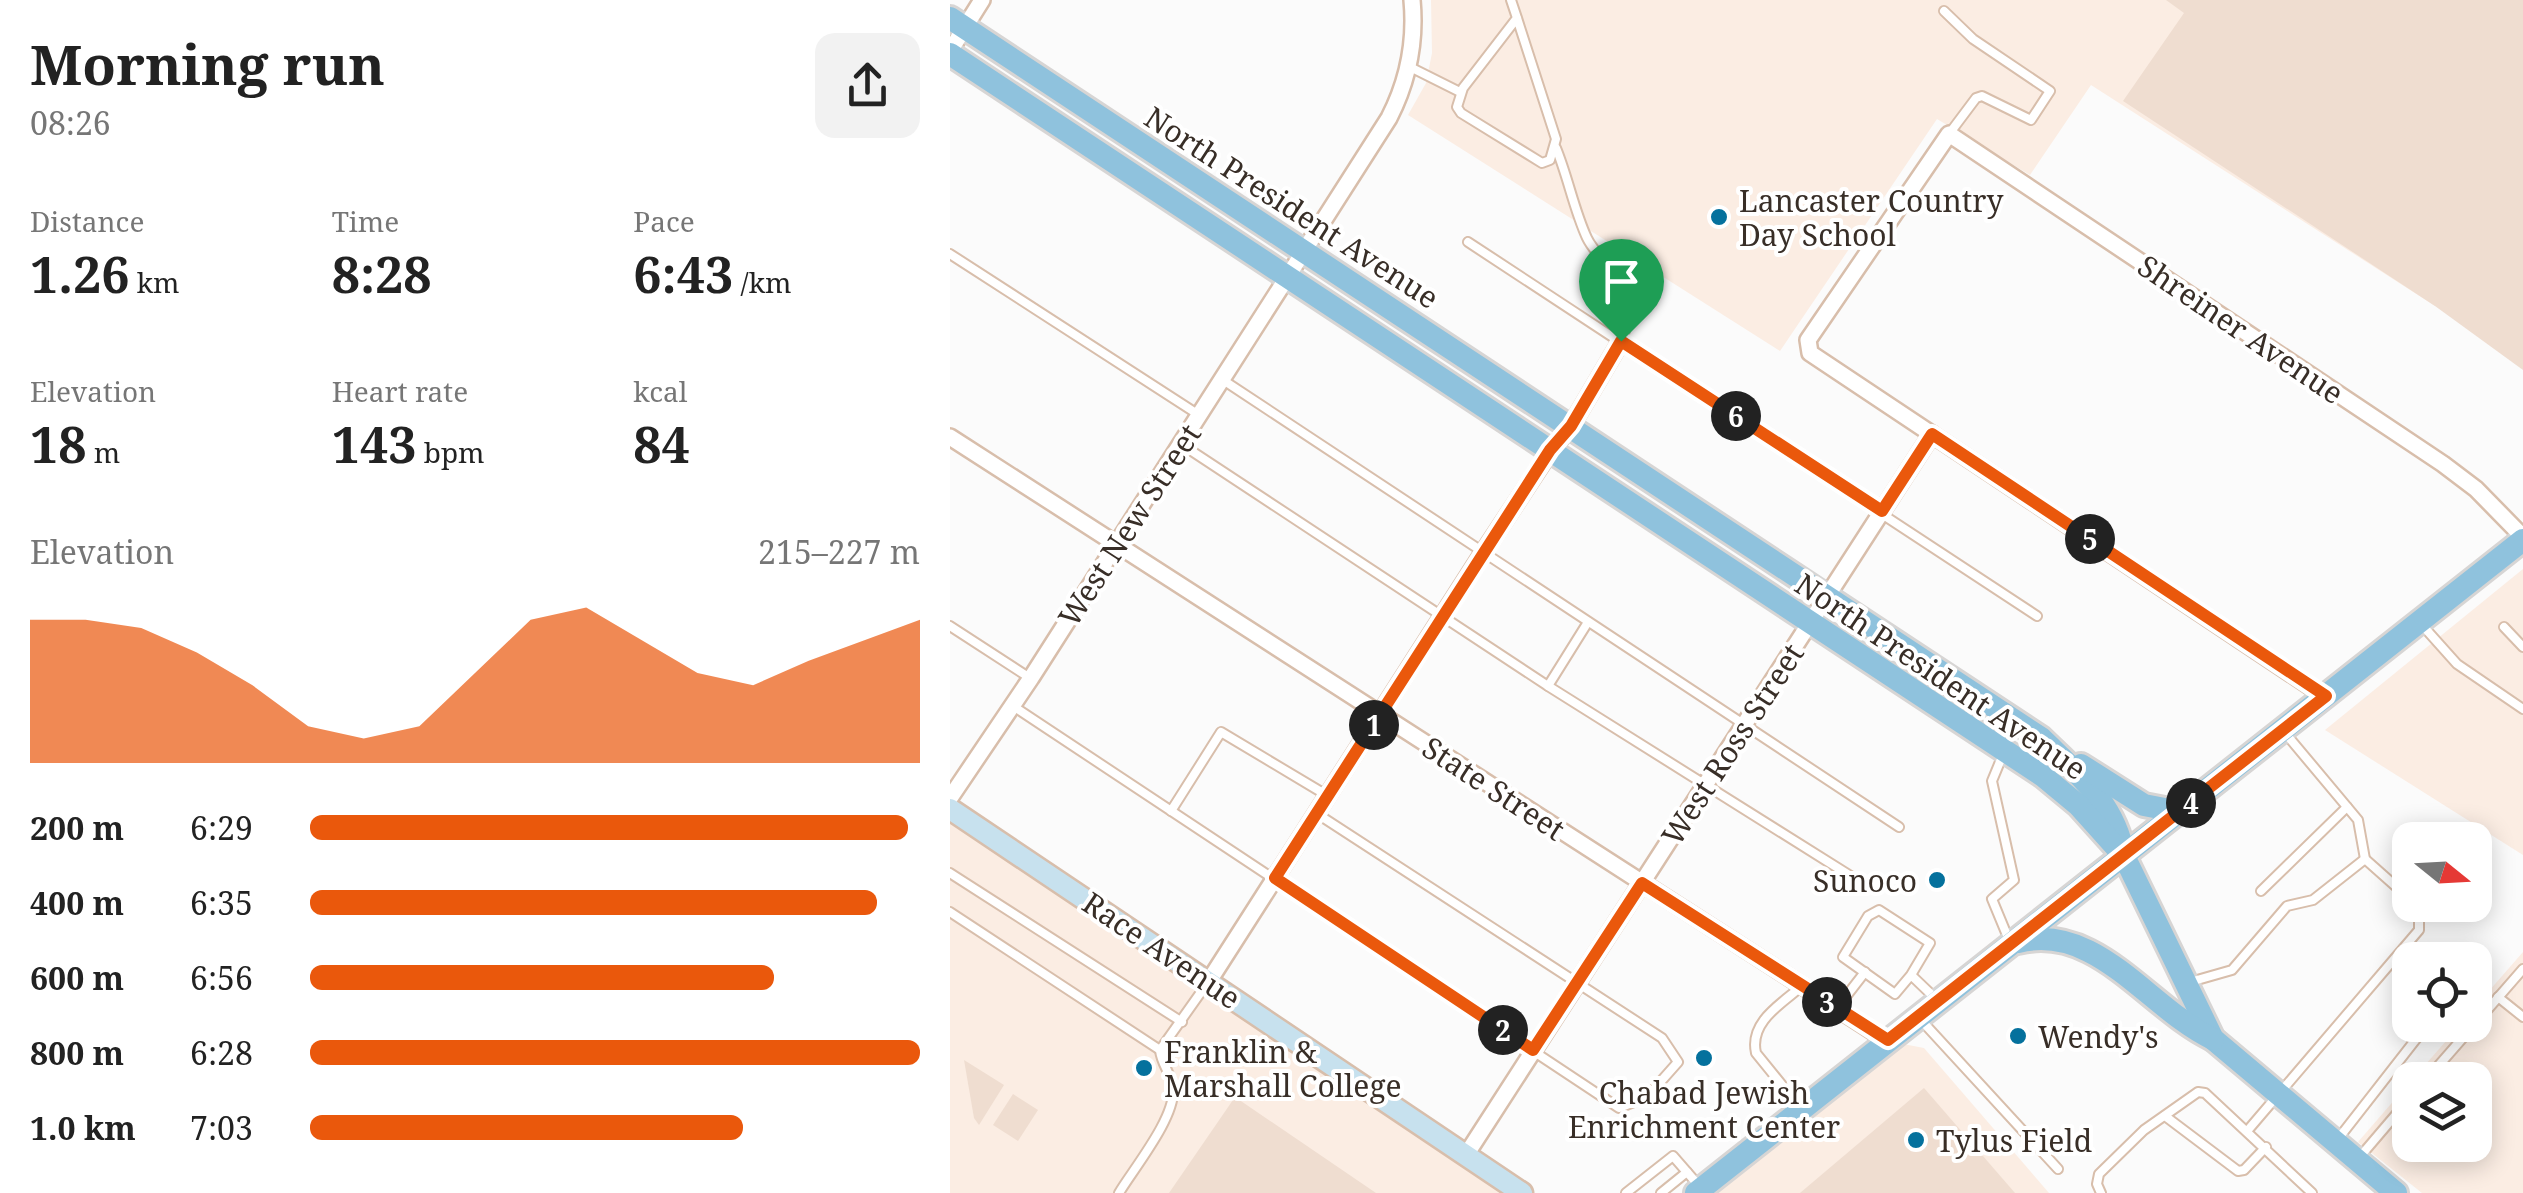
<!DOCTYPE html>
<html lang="en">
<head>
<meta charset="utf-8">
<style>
  :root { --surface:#fff; --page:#f2f2f2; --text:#222; --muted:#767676; --accent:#ea580c }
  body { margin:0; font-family:"Noto Serif",serif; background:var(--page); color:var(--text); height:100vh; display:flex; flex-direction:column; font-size:38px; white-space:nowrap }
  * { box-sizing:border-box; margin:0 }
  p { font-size:32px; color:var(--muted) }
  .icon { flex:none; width:55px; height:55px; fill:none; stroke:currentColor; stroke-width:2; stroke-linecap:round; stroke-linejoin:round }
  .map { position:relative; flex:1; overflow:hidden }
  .panel { display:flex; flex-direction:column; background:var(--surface); width:950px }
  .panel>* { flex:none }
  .needle { width:65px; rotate:108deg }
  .tools { position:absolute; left:1442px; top:822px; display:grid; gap:20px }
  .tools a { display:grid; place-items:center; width:100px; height:100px; border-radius:20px; background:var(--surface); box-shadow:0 5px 25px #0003; font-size:50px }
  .pin { position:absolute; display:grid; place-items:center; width:85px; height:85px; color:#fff; margin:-102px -42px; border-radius:50% 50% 50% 0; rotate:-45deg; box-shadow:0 0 10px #0007 }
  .pin .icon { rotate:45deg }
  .km { position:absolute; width:50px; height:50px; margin:-25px; border-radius:50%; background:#222; color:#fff; font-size:28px; line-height:50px; text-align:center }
  .round { display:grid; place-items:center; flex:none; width:105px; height:105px; border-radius:20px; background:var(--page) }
  .headline { display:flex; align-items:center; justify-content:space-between; height:170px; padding:0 30px }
  h1 { font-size:55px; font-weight:700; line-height:75px }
  .stats { display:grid; grid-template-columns:repeat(3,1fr); gap:15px; height:170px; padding:10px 30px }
  .stats div { display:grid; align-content:center }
  .stats b { font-size:50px; font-weight:700 }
  .stats small { font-size:28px; font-weight:400 }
  .stats p { font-size:28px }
  .chart { height:280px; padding:20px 30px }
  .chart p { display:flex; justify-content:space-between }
  .chart svg { width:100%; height:180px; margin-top:10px; fill:var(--accent); opacity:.7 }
  ul { padding:0 30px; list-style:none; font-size:32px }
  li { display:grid; grid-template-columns:160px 120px 1fr; align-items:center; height:75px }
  li i { height:25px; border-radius:12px; background:var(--accent) }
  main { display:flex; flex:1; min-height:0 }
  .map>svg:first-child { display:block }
  .built { fill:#fbede3 }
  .green { fill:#efddd0 }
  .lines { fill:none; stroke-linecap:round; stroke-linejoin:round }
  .service-casing { stroke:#d8beab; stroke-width:12 }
  .minor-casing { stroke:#d8beab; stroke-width:20 }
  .secondary-casing { stroke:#d8beab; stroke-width:25 }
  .primary-casing { stroke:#d7d5d4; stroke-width:28 }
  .service { stroke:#fff; stroke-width:8 }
  .minor { stroke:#fff; stroke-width:15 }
  .secondary { stroke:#c7e1ee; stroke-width:20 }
  .primary { stroke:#8fc2dd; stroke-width:22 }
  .route-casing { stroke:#fff; stroke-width:20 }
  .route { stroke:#ea580c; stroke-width:12 }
  .poi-dot { fill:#05719d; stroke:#fff; stroke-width:4 }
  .labels { text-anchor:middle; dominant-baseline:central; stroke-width:8; stroke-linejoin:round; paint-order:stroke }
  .poi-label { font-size:30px; fill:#382e27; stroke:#fff; text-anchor:start }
  .street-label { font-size:30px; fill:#382e27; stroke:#fff }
</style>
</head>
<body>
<main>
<section class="panel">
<div class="headline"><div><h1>Morning run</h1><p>08:26</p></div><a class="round"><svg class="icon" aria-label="share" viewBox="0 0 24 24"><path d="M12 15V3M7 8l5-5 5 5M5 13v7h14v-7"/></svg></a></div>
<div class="stats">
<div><p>Distance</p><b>1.26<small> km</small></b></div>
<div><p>Time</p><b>8:28</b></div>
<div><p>Pace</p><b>6:43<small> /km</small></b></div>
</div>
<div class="stats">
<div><p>Elevation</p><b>18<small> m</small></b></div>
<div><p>Heart rate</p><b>143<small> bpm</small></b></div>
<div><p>kcal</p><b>84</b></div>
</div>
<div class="chart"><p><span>Elevation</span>215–227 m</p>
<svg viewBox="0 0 160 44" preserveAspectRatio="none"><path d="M0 44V9L10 9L20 11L30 17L40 25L50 35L60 38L70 35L80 22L90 9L100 6L110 14L120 22L130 25L140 19L150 14L160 9V44z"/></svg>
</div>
<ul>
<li><b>200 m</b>6:29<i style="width:98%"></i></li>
<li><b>400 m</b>6:35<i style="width:93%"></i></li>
<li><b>600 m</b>6:56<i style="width:76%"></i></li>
<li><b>800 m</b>6:28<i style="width:100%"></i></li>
<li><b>1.0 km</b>7:03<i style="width:71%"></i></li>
</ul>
</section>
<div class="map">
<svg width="1573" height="1193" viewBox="0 0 1573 1193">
  <rect width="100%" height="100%" fill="#fbfbfb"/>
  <g class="built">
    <polygon points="481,0 1573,0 1485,306 1141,85 1080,175 987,119 830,351 458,115 476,83 482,53"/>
    <polygon points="1573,569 1573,855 1375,730"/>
    <polygon points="0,809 572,1193 0,1193"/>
    <polygon points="1573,952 1573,1193 1472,1193 1408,1142 1460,1082 1460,1145 1525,1145 1525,1080 1462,1080 1510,1025 1525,1025 1525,1007"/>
    <polygon points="938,1041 974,1048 1099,1193 746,1193"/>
  </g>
  <g class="green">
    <polygon points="1216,0 1573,0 1573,370 1485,306 1173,101 1234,13"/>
    <polygon points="14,1060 54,1085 29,1125 24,1118"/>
    <polygon points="974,1088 1065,1193 850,1193"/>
    <polygon points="63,1094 88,1110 68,1141 43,1125"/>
    <polygon points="285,1097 426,1193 427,1193 219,1193"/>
  </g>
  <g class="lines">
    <g class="service-casing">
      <g id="service">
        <polyline points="561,0 567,18 606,139 600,160 592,163 511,113 507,107 513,88 567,18"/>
        <polyline points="994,11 1023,39 1100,91 1081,120 1032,96 1026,98 999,134"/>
        <polyline points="458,66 510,92"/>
        <path d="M606,148C618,177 624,210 637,238C648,261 673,272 679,295C683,311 677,327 671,341"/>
        <polyline points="518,242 1087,616"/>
        <polyline points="0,254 249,415"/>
        <polyline points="273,380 949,827"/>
        <polyline points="231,444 598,686 907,880"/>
        <polyline points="0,626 80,678"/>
        <polyline points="1473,626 1507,664 1573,709"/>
        <polyline points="1554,627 1573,647"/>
        <polyline points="598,686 638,622"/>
        <polyline points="63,706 669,1108 697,1097 728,1062 712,1038 366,813"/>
        <polyline points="1336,734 1408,820 1415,859"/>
        <polyline points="1054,752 1042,781 1064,880 1042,899 1059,940"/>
        <polyline points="221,811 271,732 378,796"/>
        <polyline points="0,873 232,1022"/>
        <polyline points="1311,891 1397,807"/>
        <polyline points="0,912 210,1050"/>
        <polyline points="961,975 980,943 929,910 918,916 893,957 945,994 961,975 985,998"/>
        <polyline points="1240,982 1282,970 1337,906 1363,900 1415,859 1460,899"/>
        <polyline points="1548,997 1573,1017"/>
        <polyline points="887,1008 915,972"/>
        <polyline points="971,1020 1108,1169"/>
        <polyline points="1525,1024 1573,969"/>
        <polyline points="1476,1080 1524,1025"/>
        <path d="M849,1106L806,1053C799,1022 831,1004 852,986"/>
        <polyline points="1215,1116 1288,1171 1294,1170 1316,1147"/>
        <polyline points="1298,1130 1469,930 1469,908 1466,905"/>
        <polyline points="1388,1139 1477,1025"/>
        <polyline points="1408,1159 1460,1098"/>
        <path d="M169,1193C184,1168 227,1116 223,1087C221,1073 211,1064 210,1050L256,985"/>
        <polyline points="676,1193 723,1156 750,1187"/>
        <polyline points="711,1193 737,1172"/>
        <polyline points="1151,1193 1147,1184 1149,1174 1194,1130 1248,1092 1255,1093 1362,1193"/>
      </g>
    </g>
    <g class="minor-casing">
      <g id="minor">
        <polyline points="0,51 32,0"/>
        <polyline points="0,437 938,1041"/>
        <polyline points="1376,697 860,353 858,340 999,134 1493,464 1526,489 1573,537"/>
        <path d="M0,798L81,678L439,118C458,81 466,42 462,0"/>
        <polyline points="259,981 533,553 601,450 621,426 671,341"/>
        <polyline points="516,1155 982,434"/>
      </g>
    </g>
    <g class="secondary-casing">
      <polyline id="secondary" points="0,809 572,1193"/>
    </g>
    <g class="primary-casing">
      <g id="primary">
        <path d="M0,18L1091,738C1128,774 1165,803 1174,856L1263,1039L1446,1193"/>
        <polyline points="0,54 1093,776 1128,805 1172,854"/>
        <polyline points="1131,765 1194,805 1230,812"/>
        <path d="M1068,942C1147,922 1198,1008 1263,1039"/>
        <polyline points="746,1193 1573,540"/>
      </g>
    </g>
    <use href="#service" class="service"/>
    <use href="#minor" class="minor"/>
    <use href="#secondary" class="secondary"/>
    <use href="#primary" class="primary"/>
  </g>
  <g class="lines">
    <g class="route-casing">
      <polygon id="route" points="671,341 932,511 982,434 1376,696 938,1040 692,883 583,1050 325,878 600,450 621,426"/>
    </g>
    <use href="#route" class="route"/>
  </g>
  <g class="poi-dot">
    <circle cx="769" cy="217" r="10"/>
    <circle cx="987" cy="880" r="10"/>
    <circle cx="1068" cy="1036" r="10"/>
    <circle cx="754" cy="1058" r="10"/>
    <circle cx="194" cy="1068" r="10"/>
    <circle cx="966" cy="1140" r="10"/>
  </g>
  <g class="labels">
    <g class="poi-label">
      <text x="789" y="200">Lancaster Country<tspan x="789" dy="34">Day School</tspan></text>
      <text x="967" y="880" text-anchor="end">Sunoco</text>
      <text x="1088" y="1036">Wendy's</text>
      <text x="214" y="1051">Franklin &amp;<tspan x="214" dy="34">Marshall College</tspan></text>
      <text x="754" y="1092" text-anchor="middle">Chabad Jewish<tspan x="754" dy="34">Enrichment Center</tspan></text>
      <text x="986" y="1140">Tylus Field</text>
    </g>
    <g class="street-label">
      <text transform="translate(342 207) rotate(33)">North President Avenue</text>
      <text transform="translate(1291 329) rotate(34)">Shreiner Avenue</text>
      <text transform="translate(179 525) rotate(-57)">West New Street</text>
      <text transform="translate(991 676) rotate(34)">North President Avenue</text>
      <text transform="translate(782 744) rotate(-57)">West Ross Street</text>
      <text transform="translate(544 788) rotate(33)">State Street</text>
      <text transform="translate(212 950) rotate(34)">Race Avenue</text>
    </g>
  </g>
</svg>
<div class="tools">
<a><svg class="needle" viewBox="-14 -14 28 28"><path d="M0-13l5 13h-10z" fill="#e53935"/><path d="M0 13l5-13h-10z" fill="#767676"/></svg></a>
<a><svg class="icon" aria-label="locate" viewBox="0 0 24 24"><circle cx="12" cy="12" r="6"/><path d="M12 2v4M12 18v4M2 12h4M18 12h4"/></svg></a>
<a><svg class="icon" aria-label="layers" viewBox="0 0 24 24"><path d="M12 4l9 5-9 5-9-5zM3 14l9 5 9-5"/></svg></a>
</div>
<div class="pin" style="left:671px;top:341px;background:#1e9e55"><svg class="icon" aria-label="arrive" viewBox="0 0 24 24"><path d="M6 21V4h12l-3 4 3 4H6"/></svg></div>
<b class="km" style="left:424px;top:725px">1</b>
<b class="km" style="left:553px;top:1030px">2</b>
<b class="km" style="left:877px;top:1002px">3</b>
<b class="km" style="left:1241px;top:803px">4</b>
<b class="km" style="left:1140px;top:539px">5</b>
<b class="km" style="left:786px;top:416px">6</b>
</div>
</main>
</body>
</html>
